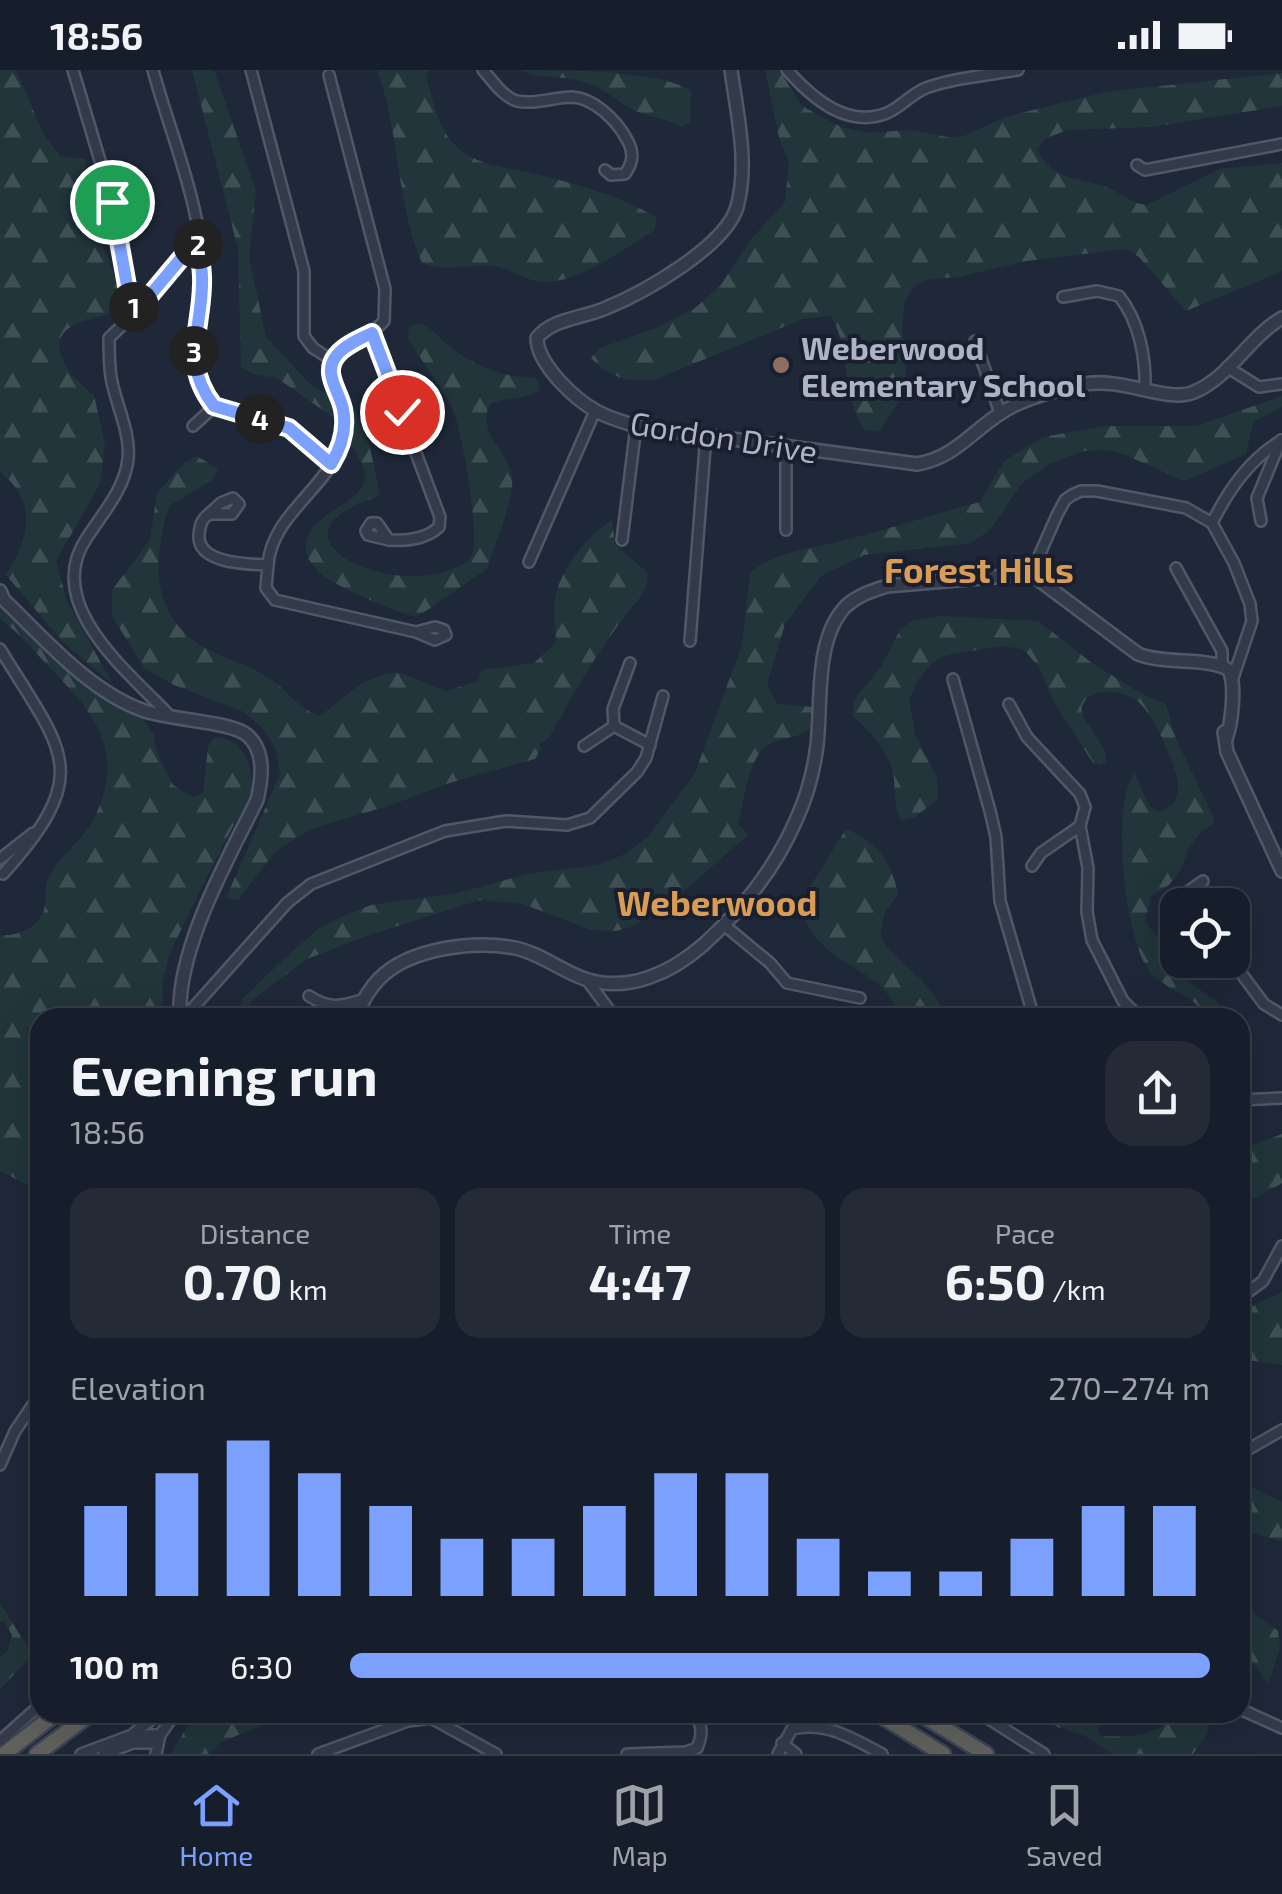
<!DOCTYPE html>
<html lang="en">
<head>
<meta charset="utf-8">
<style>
  :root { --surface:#171e2b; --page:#242b37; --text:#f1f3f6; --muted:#9ea2a9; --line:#363c47; --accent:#7ba0fe }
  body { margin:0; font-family:"Exo 2",sans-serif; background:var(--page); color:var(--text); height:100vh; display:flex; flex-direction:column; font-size:38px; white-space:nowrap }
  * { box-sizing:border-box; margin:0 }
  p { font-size:32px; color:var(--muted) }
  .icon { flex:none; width:55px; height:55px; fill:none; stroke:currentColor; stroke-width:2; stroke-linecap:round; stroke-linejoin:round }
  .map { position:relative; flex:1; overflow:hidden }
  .panel { position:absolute; left:30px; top:938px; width:1220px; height:715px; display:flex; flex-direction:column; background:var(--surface); border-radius:30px; box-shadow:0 10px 40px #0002,0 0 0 2px var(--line) }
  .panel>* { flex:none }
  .fabs { position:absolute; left:1160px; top:818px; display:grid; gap:20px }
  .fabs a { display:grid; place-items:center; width:90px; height:90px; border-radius:20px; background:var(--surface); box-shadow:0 10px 40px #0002,0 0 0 2px var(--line); font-size:50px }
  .pin { position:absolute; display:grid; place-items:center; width:85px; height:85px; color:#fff; margin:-42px; border:5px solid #fff; border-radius:50%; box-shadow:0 2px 10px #0007 }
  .km { position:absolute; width:50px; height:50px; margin:-25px; border-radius:50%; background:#222; color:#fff; font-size:28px; line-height:50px; text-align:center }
  .round { display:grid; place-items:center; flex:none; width:105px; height:105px; border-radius:30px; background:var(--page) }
  .head { display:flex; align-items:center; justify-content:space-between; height:170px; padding:0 40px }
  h1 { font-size:55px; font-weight:700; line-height:75px }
  .metrics { display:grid; grid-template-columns:repeat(3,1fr); gap:15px; height:170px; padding:10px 40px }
  .metrics div { display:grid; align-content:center; border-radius:25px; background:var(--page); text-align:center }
  .metrics b { font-size:50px; font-weight:700 }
  .metrics small { font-size:28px; font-weight:400 }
  .metrics p { font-size:28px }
  .chart { height:280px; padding:20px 40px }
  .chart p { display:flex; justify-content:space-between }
  .chart svg { width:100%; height:180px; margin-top:10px; stroke:var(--accent); stroke-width:6 }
  ul { padding:0 40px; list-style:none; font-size:32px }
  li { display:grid; grid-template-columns:160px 120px 1fr; align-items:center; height:75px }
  li i { height:25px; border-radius:12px; background:var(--accent) }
  .status { display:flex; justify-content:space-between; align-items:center; height:70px; padding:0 50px; background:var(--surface); direction:ltr }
  .status svg { height:28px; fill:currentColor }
  .dock { display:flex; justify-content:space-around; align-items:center; height:140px; border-top:2px solid var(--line); background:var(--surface); font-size:28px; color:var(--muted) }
  .dock a { display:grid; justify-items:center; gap:5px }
  .dock .active { color:var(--accent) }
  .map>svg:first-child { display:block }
  .forest { fill:url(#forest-firs) }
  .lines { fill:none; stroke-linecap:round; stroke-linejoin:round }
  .minor-casing { stroke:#505767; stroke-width:14 }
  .tertiary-casing { stroke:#505767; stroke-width:16 }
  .trunk-casing { stroke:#3d4454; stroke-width:19 }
  .minor { stroke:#333a4a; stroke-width:9 }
  .tertiary { stroke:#333a4a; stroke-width:11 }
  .trunk { stroke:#60605c; stroke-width:14 }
  .route-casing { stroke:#fff; stroke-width:20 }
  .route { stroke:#7ba0fe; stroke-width:12 }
  .education-dot { fill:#8d6e63; stroke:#191f2e; stroke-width:4 }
  .labels { text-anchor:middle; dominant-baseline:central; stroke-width:8; stroke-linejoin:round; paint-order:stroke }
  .poi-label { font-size:32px; font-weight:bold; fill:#adb4c6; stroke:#191f2e; text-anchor:start }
  .street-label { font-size:32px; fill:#adb4c6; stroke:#191f2e }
  .neighbourhood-label { font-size:35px; font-weight:bold; fill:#d99c55; stroke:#191f2e }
</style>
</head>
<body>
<div class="status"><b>18:56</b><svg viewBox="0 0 49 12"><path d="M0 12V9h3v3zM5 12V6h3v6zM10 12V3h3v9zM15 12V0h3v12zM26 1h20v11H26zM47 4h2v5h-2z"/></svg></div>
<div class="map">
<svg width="1282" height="1684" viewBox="0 0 1282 1684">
  <defs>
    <pattern id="forest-firs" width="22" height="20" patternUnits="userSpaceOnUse" patternTransform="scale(2.5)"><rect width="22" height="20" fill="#21353a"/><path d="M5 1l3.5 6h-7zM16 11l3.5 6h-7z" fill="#3f5055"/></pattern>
  </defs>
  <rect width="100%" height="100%" fill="#1f2839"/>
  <g class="forest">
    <path d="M0,0H16L44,65L60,86L85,89C92,119 48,158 100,169L121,221L120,235C107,249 92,247 76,254C38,271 74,311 94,325L105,375L100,414L56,491L67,531L113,615L63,572L6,505C29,468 39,432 0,402Z"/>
    <path d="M192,0H214L256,121L249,187L266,267L313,317L352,335L369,373L380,426C258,464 379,524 447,501C455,498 468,494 472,485C480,466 463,370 456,348C446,321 423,294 408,269L409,257L419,253C434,258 439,269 451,278C479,298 503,307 536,308L540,320C524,331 507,326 490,334C476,363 507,379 512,406C515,428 494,476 487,499C475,506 424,544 417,546C405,548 336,515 325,507C315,499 304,488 306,475C310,440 362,436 365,408C366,390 348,380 348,358L277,308L253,304L241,297L238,179Z"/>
    <path d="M377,0H430L426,6C433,30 438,60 457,77C477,96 506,97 531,103C573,113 618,125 656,147L655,160C627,177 577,214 543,212C524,211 510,197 492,196C468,194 445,202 422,193C396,132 400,62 377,0Z"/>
    <path d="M519,0C563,0 656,0 691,20L690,52L682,57C666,47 647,48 630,38C613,28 601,16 581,11C562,6 536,8 519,0Z"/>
    <path d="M765,0H779L802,36L841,57L868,63L910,60L953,68L967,65L1005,47L1106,22L1282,3V36L1151,57L1068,60L1046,68L1037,79C1053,114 1082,106 1111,119C1123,125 1134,134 1147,135L1220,99L1282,93V201L1186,241L1139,187L1126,179L1026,191L958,207L929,209L916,215L905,229L902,256L906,310L904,324L879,362L865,360C840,327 852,281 831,246L803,249L656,309C631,314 608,307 591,288L600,278L656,258L695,238L720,216L753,167L785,132L789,92L779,67Z"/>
    <path d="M1282,326V337L1253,352L1246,384L1184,411L1123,384L1105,380L1083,381L1049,394L1022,413L991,459L971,473L864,485L821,506L785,554L767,614L777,634L812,637L816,642C814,674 781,662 763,679C747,695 744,732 738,754L748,765L670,833L631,857L616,861L591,860L523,834L480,830L369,865L307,889L250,932L254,947L239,948L242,929L284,889L318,859L343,846L371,835L458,823L527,804L598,795L625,784L649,766L695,703L742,575L750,503C773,483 800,481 829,474C880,462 930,445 980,432L1004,391L1043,367L1106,356H1197Z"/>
    <path d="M197,386L218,399L212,410L169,436C152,491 150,547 207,579C226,589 246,594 264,605C286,617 296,638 320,646L362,613L388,603H401L446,621L478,611L482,600L534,593L556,572C556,557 552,538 556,524C563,496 588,465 612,450L615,475L647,502C650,519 638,530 628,542C597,582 573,624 549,668L539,674L541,679L535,689L449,713L391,735L311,759L277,780L238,830L226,828L280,704L276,679L263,659L244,642L174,615L145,599L112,546V520L150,470L157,423L184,393Z"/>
    <path d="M0,529L34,569L140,644L153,663L158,685L173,715L193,727L203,723L208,677L214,667C240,667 254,693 251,717C248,736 236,749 228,766C208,806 187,845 169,886L163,909L162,947L40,948V1128L32,1117L0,1101V865C19,867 43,856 45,834C46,824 44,814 50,805C63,782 85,769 96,744C126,679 93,642 49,597C34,581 19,562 0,549Z"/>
    <path d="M941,546L1038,551L1092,593L1142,624L1166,634L1176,669L1214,748L1212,755L1201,762L1188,778L1181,800L1169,815L1151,826L1145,852L1162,873L1172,900L1217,932L1228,947H1207C1194,924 1164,921 1148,899C1125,868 1110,734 1135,703L1148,735L1159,742L1172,735C1176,728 1179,722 1178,713C1175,693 1153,642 1136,630C1127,624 1118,622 1107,622C1097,622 1086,625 1082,636C1078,650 1107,671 1106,691L1101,695L1093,693L1054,632L1039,597L1024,580L1003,576L946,585L932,593L917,611L909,630L915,664L937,708L938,729L915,747L901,750C894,737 895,723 894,708C890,681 872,665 853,646L854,630L880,598L900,560L911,551Z"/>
    <path d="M846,759C876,771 892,792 898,824L884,844L880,866C898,897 936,911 944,947H902C895,936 889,923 879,915C847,888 806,879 801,831Z"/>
    <polygon points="1282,1064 1282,1113 1248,1132 1240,1158 1240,1080"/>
    <polygon points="1282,1222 1282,1295 1240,1289 1240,1242"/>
    <polygon points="1240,1411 1282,1432 1282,1471 1240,1460"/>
    <polygon points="0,1533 33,1585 0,1619 0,1587 8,1580 12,1565 4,1551 0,1552"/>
    <polygon points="1240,1533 1278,1561 1280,1578 1268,1614 1251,1590 1240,1581"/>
    <polygon points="195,1643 195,1642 290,1643 222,1672 208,1684 171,1684"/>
    <path d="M1038,1643H1106L1098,1661L1102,1666C1116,1667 1130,1667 1144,1664C1168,1658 1189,1636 1212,1645L1206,1666L1193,1684H1113L1085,1666L1049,1654Z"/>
  </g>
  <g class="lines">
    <g class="minor-casing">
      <g id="minor">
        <polyline points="73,0 112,131 128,221 136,242"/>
        <path d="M153,0C171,67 207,148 202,218C198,261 184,299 215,336L289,358L331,394"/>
        <polyline points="251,0 304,201 304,266 313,278 333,291"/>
        <path d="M483,0C492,10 503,27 517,31C535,35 554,27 572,27C594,28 616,50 626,68C634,81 634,91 625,104L611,105L605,100"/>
        <path d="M787,0C812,28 847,59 887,43C901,37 911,24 926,18C954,8 988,5 1018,0"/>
        <polyline points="1137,95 1145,100 1282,74"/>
        <path d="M1063,227L1097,221L1119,226C1139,251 1146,287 1145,319"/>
        <path d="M371,263L440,447L439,457C426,469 405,471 389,470"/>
        <polyline points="975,271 1000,343"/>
        <polyline points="1227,297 1259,317 1282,314"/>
        <polyline points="193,356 215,336"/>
        <polygon points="233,428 239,434 232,444 209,444 221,433"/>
        <path d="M209,444C201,450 200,455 199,465C197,494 248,494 268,495C271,450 317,424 337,385C357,345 321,310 335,288C346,270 371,267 384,251L385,219L329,5"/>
        <polyline points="1261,451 1257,428 1281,370"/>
        <polygon points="371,453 377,453 389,470 368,465 366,461"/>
        <path d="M1212,453C1229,419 1250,389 1282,370"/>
        <polyline points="786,460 786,375"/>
        <polyline points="622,470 636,356"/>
        <polyline points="529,492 595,341"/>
        <polyline points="268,495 266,518 275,530 416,562 435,570 446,565 444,560 435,557 416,562"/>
        <polyline points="1176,498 1222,581 1222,596"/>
        <polyline points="1031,504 1057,445 1065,430 1072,425 1081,421 1097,421 1186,438 1212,453 1234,493 1250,534 1252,551 1233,608"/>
        <polyline points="690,571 706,365"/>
        <path d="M0,579C63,682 95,702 3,804"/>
        <polyline points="953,609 990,741 996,767 1000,831 1034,948"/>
        <polyline points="1009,634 1027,667 1080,724 1085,737 1080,756 1088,798 1087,842 1092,870 1123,931 1140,948"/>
        <path d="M171,647C131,604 42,536 86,469C102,444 125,419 128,389C131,362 115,333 111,307C109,294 109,281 109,268L136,242L198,168"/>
        <polyline points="614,656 613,639 630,593"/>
        <polyline points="614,656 650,675"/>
        <polyline points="584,676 614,656"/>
        <polyline points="0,789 33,763"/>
        <polyline points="1032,796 1041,783 1080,756"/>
        <polyline points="1186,835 1189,821 1203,811"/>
        <polyline points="724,855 770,893 787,913 860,928"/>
        <polyline points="1221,890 1241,903 1264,934 1282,945"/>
        <polyline points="587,910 615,948"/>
        <path d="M309,926C329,939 341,937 364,929"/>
        <polyline points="184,948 287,833 311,814 445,761 506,751 567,755 590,748 637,702 646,688 663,626"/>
        <polyline points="1240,1030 1282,1028"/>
        <polyline points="1240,1228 1263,1211 1282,1176"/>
        <polyline points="1240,1384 1282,1360"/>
        <polyline points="0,1395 15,1361 34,1333"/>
        <polyline points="1240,1639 1282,1658"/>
        <polyline points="978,1642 1044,1684"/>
        <polyline points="1147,1642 1165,1647 1172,1642"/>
        <polyline points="134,1663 162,1642"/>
        <polyline points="0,1671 40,1635"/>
        <polyline points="782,1673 796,1684"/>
        <polyline points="81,1684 132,1665 160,1665"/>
        <polyline points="104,1684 133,1673 158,1673"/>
        <polyline points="156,1684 160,1665 176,1642"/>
        <polyline points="318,1684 408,1651 431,1648 496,1684"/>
        <path d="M627,1684L686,1682L697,1678C703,1664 702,1656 695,1642"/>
        <path d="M778,1684L792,1659C826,1651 852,1668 882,1684"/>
      </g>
    </g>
    <g class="tertiary-casing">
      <g id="tertiary">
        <path d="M731,0C737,43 749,94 737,137C725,177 643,223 606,238C584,248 553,248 537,268C537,294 575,330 598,342C609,348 623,352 636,356L917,394C954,388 971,362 1001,343C1024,328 1054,321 1080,315C1120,305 1167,334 1194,322C1229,308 1249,267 1282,248"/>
        <path d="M0,521L4,530C45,569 88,620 142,640C167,650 230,651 247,665C266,681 262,709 257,730C227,791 176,880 180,948"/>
        <polyline points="1224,662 1227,682 1282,801"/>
        <path d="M355,948C361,934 368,920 379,909C409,878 474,870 515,878C540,883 561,901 585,909C628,923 671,903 703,875C743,839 776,797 797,748C807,726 814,699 817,675C822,633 814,569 846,536C858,525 872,521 887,516L1031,504L1138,584C1166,595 1209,587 1229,600C1236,615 1232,653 1226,669"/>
      </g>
    </g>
    <g class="trunk-casing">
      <g id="trunk">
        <polyline points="875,1642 943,1684"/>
        <polyline points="917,1642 986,1684"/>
        <polyline points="4,1684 58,1642"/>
        <polyline points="37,1684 93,1642"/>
      </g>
    </g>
    <use href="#minor" class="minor"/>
    <use href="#tertiary" class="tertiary"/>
    <use href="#trunk" class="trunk"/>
  </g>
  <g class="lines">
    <g class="route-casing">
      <path id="route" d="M112,132L128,221L136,242L198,168C199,183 203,200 202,215C201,262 181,294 214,336L289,358L331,394C341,378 347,359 343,339C339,320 322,303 337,285C345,275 360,269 372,263L402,342"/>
    </g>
    <use href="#route" class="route"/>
  </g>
  <circle class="education-dot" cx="781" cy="295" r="10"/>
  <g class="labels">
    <g class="poi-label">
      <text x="801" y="277">Weberwood<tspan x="801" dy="37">Elementary School</tspan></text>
    </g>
    <g class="street-label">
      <text transform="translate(724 366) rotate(9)">Gordon Drive</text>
    </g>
    <g class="neighbourhood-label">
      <text x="979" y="499">Forest Hills</text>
      <text x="717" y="832">Weberwood</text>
    </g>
  </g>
</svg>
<div class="fabs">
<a><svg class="icon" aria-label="locate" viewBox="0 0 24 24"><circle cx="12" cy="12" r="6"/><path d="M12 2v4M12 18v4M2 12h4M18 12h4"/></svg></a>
</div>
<div class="pin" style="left:112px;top:132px;background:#1e9e55"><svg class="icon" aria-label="arrive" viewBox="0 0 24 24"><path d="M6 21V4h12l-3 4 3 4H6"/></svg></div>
<div class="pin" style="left:402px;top:342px;background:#d93025"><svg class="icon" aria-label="check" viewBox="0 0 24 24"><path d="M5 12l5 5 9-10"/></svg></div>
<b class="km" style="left:134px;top:237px">1</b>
<b class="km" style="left:198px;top:174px">2</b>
<b class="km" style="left:194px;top:281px">3</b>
<b class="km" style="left:260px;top:349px">4</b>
<section class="panel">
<div class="head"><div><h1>Evening run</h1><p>18:56</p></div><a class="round"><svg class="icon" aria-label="share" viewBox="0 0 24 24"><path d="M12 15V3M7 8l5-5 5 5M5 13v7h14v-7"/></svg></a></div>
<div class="metrics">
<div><p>Distance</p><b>0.70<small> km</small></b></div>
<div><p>Time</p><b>4:47</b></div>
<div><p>Pace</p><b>6:50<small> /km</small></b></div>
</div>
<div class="chart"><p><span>Elevation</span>270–274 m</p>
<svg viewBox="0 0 160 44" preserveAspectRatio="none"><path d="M5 44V22M15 44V14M25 44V6M35 44V14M45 44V22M55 44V30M65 44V30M75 44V22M85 44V14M95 44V14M105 44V30M115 44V38M125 44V38M135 44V30M145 44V22M155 44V22"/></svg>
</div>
<ul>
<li><b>100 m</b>6:30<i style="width:100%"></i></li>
</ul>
</section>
</div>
<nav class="dock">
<a class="active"><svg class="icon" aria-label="home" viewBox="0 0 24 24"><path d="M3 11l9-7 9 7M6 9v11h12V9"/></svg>Home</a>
<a><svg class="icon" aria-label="map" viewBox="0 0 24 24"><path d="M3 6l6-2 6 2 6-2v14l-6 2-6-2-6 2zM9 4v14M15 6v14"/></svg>Map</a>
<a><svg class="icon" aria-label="saved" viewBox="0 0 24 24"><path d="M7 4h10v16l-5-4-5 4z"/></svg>Saved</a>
</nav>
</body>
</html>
